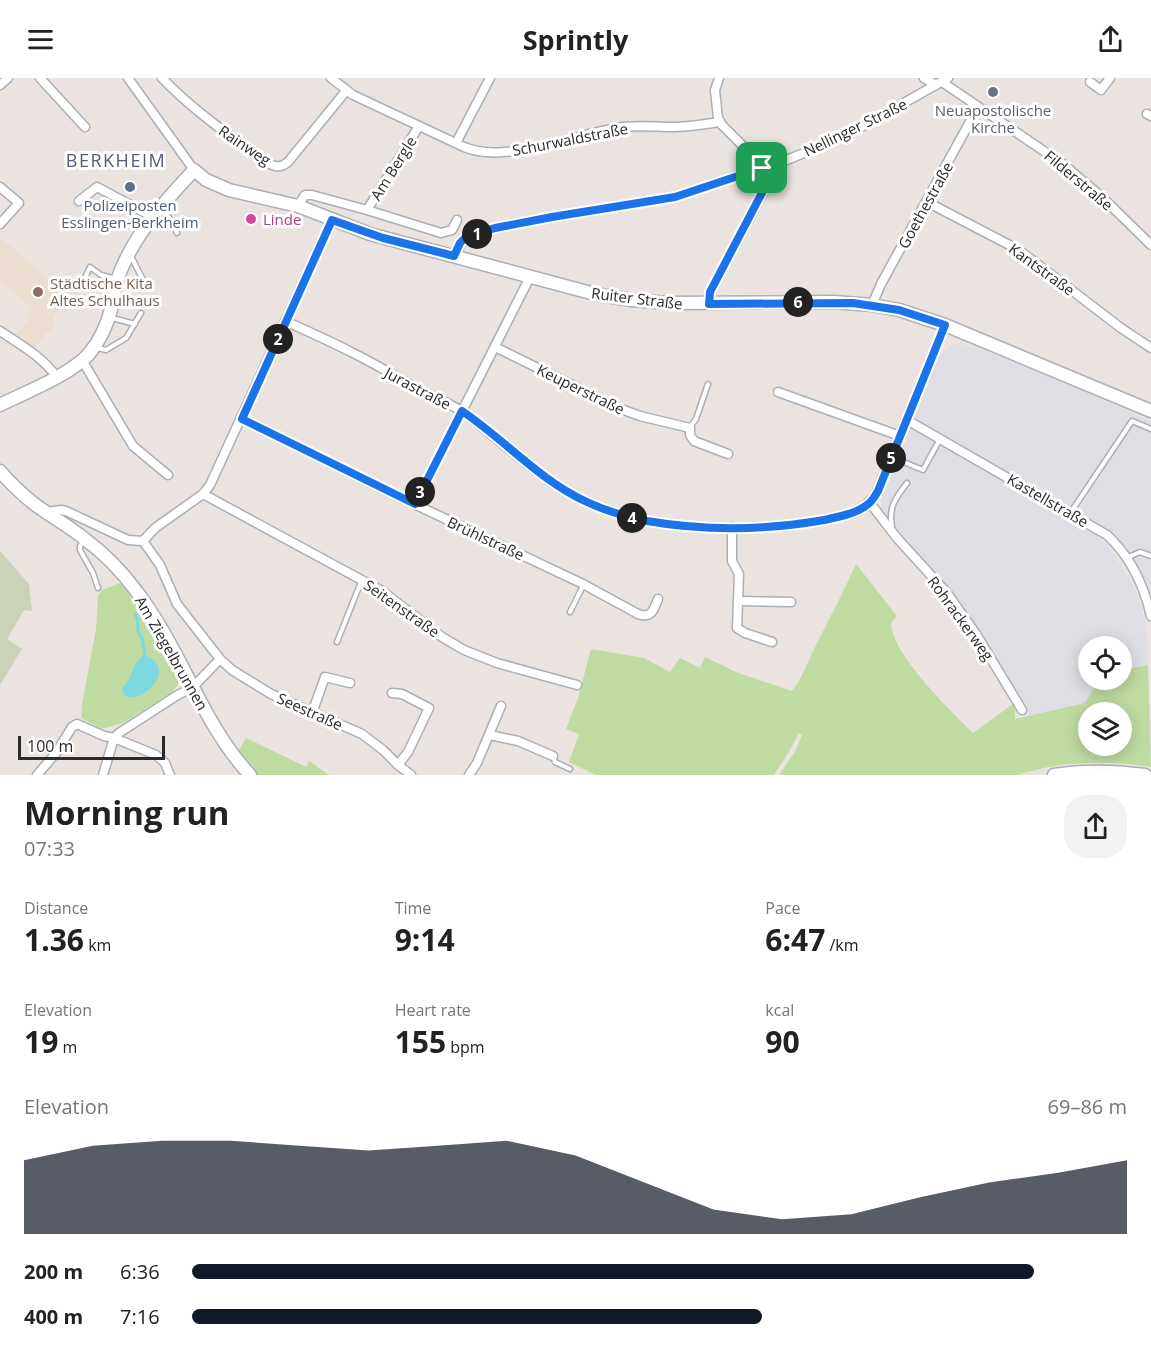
<!DOCTYPE html>
<html lang="en">
<head>
<meta charset="utf-8">
<style>
  :root { --surface:#fff; --page:#f2f2f2; --text:#222; --muted:#767676; --accent:#111827 }
  body { margin:0; font-family:"Open Sans",sans-serif; background:var(--page); color:var(--text); height:100vh; display:flex; flex-direction:column; font-size:22px; white-space:nowrap }
  * { box-sizing:border-box; margin:0 }
  p { font-size:20px; color:var(--muted) }
  .icon { flex:none; width:33px; height:33px; fill:none; stroke:currentColor; stroke-width:2; stroke-linecap:round; stroke-linejoin:round }
  .map { position:relative; height:697px; overflow:hidden }
  .side { display:flex; flex-direction:column; background:var(--surface); flex:1 }
  .side>* { flex:none }
  .fabs { position:absolute; left:1078px; top:558px; display:grid; gap:12px }
  .fabs a { display:grid; place-items:center; width:54px; height:54px; border-radius:50%; background:var(--surface); box-shadow:0 3px 15px #0003; font-size:30px }
  .scale { position:absolute; left:18px; bottom:15px; width:147px; box-sizing:border-box; padding-left:6px; border:3px solid #2b2b2b; border-top:0; font-size:16px; line-height:21px; white-space:nowrap; color:#2b2b2b; -webkit-text-stroke:4px #fff; paint-order:stroke }
  .pin { position:absolute; display:grid; place-items:center; width:51px; height:51px; color:#fff; margin:-26px; border-radius:12px; box-shadow:0 3px 9px #0006 }
  .km { position:absolute; width:30px; height:30px; margin:-15px; border-radius:50%; background:#222; color:#fff; font-size:16px; line-height:30px; text-align:center }
  .round { display:grid; place-items:center; flex:none; width:63px; height:63px; border-radius:24px; background:var(--page) }
  .head { display:flex; align-items:center; justify-content:space-between; height:102px; padding:0 24px }
  h1 { font-size:33px; font-weight:700; line-height:45px }
  .figures { display:grid; grid-template-columns:repeat(3,1fr); gap:9px; height:102px; padding:6px 24px }
  .figures div { display:grid; align-content:center }
  .figures b { font-size:30px; font-weight:700 }
  .figures small { font-size:16px; font-weight:400 }
  .figures p { font-size:16px }
  .chart { height:168px; padding:12px 24px }
  .chart p { display:flex; justify-content:space-between }
  .chart svg { width:100%; height:108px; margin-top:6px; fill:var(--accent); opacity:.7 }
  ul { padding:0 24px; list-style:none; font-size:20px }
  li { display:grid; grid-template-columns:96px 72px 1fr; align-items:center; height:45px }
  li i { height:15px; border-radius:8px; background:var(--accent) }
  header { display:flex; justify-content:space-between; align-items:center; height:78px; padding:0 24px; background:var(--surface); font-size:27px; font-weight:700 }
  .map>svg:first-child { display:block }
  .industrial { fill:#dfdee4 }
  .education { fill:#ebddd0 }
  .green { fill:#bfdba1; fill-rule:evenodd }
  .cemetery { fill:#cad3b8 }
  .water { fill:#7ed8e1 }
  .lines { fill:none; stroke-linecap:round; stroke-linejoin:round }
  .stream { stroke:#7ed8e1; stroke-width:3 }
  .lane-casing { stroke:#abafb6; stroke-width:7 }
  .street-casing { stroke:#abafb6; stroke-width:11 }
  .secondary-casing { stroke:#abafb6; stroke-width:15 }
  .lane { stroke:#fff; stroke-width:4 }
  .street { stroke:#fff; stroke-width:8 }
  .secondary { stroke:#fff; stroke-width:12 }
  .route-casing { stroke:#fff; stroke-width:12 }
  .route { stroke:#1a73e8; stroke-width:8 }
  .worship-dot { fill:#6b7280; stroke:#fff; stroke-width:2 }
  .service-dot { fill:#5c6f8a; stroke:#fff; stroke-width:2 }
  .hotel-dot { fill:#d1479c; stroke:#fff; stroke-width:2 }
  .education-dot { fill:#8d6e63; stroke:#fff; stroke-width:2 }
  .labels { text-anchor:middle; dominant-baseline:central; stroke-width:6; stroke-linejoin:round; paint-order:stroke }
  .worship-label { font-size:15px; fill:#5b616d; stroke:#fff }
  .street-label { font-size:15px; fill:#2b2b2b; stroke:#fff }
  .service-label { font-size:15px; fill:#4e5e75; stroke:#fff }
  .hotel-label { font-size:15px; fill:#b23c85; stroke:#fff; text-anchor:start }
  .education-label { font-size:15px; fill:#785e54; stroke:#fff; text-anchor:start }
  .quarter-label { font-size:18px; letter-spacing:1.5px; fill:#505e76; stroke:#fff }
</style>
</head>
<body>
<header><svg class="icon" aria-label="menu" viewBox="0 0 24 24"><path d="M4 6h16M4 12h16M4 18h16"/></svg>Sprintly<svg class="icon" aria-label="share" viewBox="0 0 24 24"><path d="M12 15V3M7 8l5-5 5 5M5 13v7h14v-7"/></svg></header>
<div class="map">
<svg width="1151" height="697" viewBox="0 0 1151 697">
  <rect width="100%" height="100%" fill="#ebe3df"/>
  <polygon class="industrial" points="956,266 966,267 1030,290 1151,343 1151,517 1146,503 1128,474 1116,458 1107,450 1042,414 1037,423 1106,465 1132,505 1139,522 1144,539 1147,556 1148,587 1122,592 1122,568 1089,568 1089,602 1099,602 1085,625 1030,637 972,543 945,505 883,435 881,431 882,419 934,289 943,273 951,267"/>
  <polygon class="education" points="0,159 69,219 53,239 54,251 51,254 48,253 34,270 16,257 29,241 26,238 32,231 0,202"/>
  <g class="green">
    <path d="M856,486L897,538L891,545C893,578 950,632 973,655L1013,626L1015,631V641L1085,625L1099,602H1122V592L1148,587L1151,689C1106,682 1061,683 1017,697H779L796,672L802,657L799,655L790,672L774,697H596L569,684L579,656L566,651L578,620L591,571L644,580L670,594L680,580L700,590L705,579L738,595L792,613C802,601 807,585 814,571C828,543 843,515 856,486ZM1089,634H1122V668H1089Z"/>
    <path d="M120,505L143,535L172,586L179,593C181,602 178,608 171,615L125,644L102,651L81,640L82,627L96,551L98,518L102,512Z"/>
    <polygon points="246,660 306,689 309,683 329,697 258,697 238,674"/>
  </g>
  <polygon class="cemetery" points="0,473 29,506 32,533 24,532 7,561 22,571 0,607"/>
  <path class="water" d="M143,577C149,578 155,582 158,588C166,607 126,633 122,611L129,601L136,585Z"/>
  <g class="lines">
    <polyline class="stream" points="135,536 138,543 138,553 142,560 145,577"/>
    <g class="lane-casing">
      <g id="lane">
        <polyline points="164,130 177,155"/>
        <polyline points="130,179 133,182 142,200"/>
        <polyline points="85,200 90,189 101,197 116,201"/>
        <polyline points="112,240 135,246"/>
        <polyline points="98,270 106,272 126,260 141,235"/>
        <polyline points="690,349 696,341 708,306"/>
        <polyline points="901,383 923,392 940,361"/>
        <polyline points="1071,434 1132,343 1151,351"/>
        <path d="M892,448C888,430 896,419 907,405"/>
        <polyline points="84,463 80,468 80,472 93,495 98,510"/>
        <polyline points="1126,480 1140,474 1151,478"/>
        <polyline points="570,534 583,508"/>
        <polyline points="337,564 361,504"/>
        <polyline points="553,678 555,684 570,691"/>
      </g>
    </g>
    <g class="street-casing">
      <g id="street">
        <polyline points="40,0 85,49"/>
        <polyline points="128,0 194,92"/>
        <path d="M162,0C187,26 215,47 244,68C253,75 264,85 275,88C281,89 284,87 288,84L346,13"/>
        <path d="M331,0L353,17L464,69C506,87 577,55 623,49C640,47 656,49 673,49C689,49 704,46 720,44"/>
        <polyline points="924,0 936,7"/>
        <polyline points="942,4 1063,86 1104,121 1151,167"/>
        <polyline points="1090,4 1101,12 1110,0"/>
        <polyline points="0,7 8,0"/>
        <polyline points="1147,36 1151,38"/>
        <polyline points="456,65 490,0"/>
        <polyline points="0,109 19,125 0,146"/>
        <polyline points="79,123 97,109 153,139"/>
        <polyline points="927,124 1019,172 1121,250 1151,270"/>
        <polyline points="298,128 305,117 312,117 367,132 441,155 452,152 457,142"/>
        <polyline points="367,132 419,48"/>
        <polyline points="455,178 463,161 468,158 495,150 535,142 675,119 756,91 777,86 816,70 856,52 948,0"/>
        <polyline points="709,226 710,214 763,115 767,102 761,90 750,75 722,47 718,40 715,12 719,0"/>
        <polyline points="872,227 881,206 978,29"/>
        <path d="M285,243C307,253 330,263 351,274C374,285 396,299 419,311C433,319 449,325 463,334C472,340 480,347 488,354C509,371 530,389 552,404C624,453 718,456 802,445C828,442 864,439 877,413L945,247"/>
        <path d="M0,253C21,267 41,278 56,298"/>
        <polyline points="495,269 621,331 640,338 690,350 690,357 694,363 728,376"/>
        <polyline points="82,282 133,368 168,397"/>
        <polyline points="778,314 900,358"/>
        <path d="M242,341L395,417L583,506L638,536C652,541 654,531 658,521"/>
        <path d="M907,342L1107,457C1130,478 1144,508 1151,538"/>
        <polyline points="203,416 382,513 442,559 464,572 497,585 577,607"/>
        <polyline points="870,425 897,460 947,515 976,556 1022,632"/>
        <polyline points="415,426 530,199"/>
        <polyline points="47,434 61,432 66,433 128,462 143,463"/>
        <polyline points="732,449 732,483 739,496 737,550 745,555 772,564"/>
        <polyline points="143,463 155,450 203,416 210,407 332,142"/>
        <polyline points="143,463 160,487 177,526 220,581 232,592 271,616 362,656 383,672 398,687 411,697"/>
        <polyline points="739,523 791,524"/>
        <polyline points="392,615 402,616 429,630 408,674 398,687"/>
        <polyline points="312,635 325,599 350,605"/>
        <polyline points="490,657 518,663 553,678"/>
        <polyline points="37,697 56,675 72,649 77,646 104,658 114,660 156,677 165,685 170,697"/>
        <polyline points="103,697 114,660 119,655 176,618 193,609 220,581"/>
        <polyline points="469,697 477,685 501,628"/>
      </g>
    </g>
    <g class="secondary-casing">
      <g id="secondary">
        <path d="M0,327C26,314 68,298 88,277C100,263 108,245 112,227C115,215 116,203 121,192C137,153 166,122 194,92L206,102L229,112L298,128L370,156L595,216L632,222L667,225L834,224L872,227L899,232L945,247L1151,333"/>
        <path d="M0,393C10,405 21,415 33,425C50,438 69,448 86,462C105,476 123,495 137,514C181,571 201,644 250,697"/>
        <path d="M1054,697C1084,692 1114,693 1145,697"/>
      </g>
    </g>
    <use href="#lane" class="lane"/>
    <use href="#street" class="street"/>
    <use href="#secondary" class="secondary"/>
  </g>
  <g class="lines">
    <g class="route-casing">
      <path id="route" d="M762,90L767,99L764,111L710,214L709,226L853,225L899,232L945,247L878,413C875,418 872,424 867,427C855,436 838,439 824,442C767,452 705,453 647,443C627,439 606,433 587,424C539,402 505,362 462,333L415,426L242,341L332,142L383,160L454,178L460,165L465,160L495,150L552,139L675,119Z"/>
    </g>
    <use href="#route" class="route"/>
  </g>
  <circle class="worship-dot" cx="993" cy="14" r="6"/>
  <circle class="service-dot" cx="130" cy="109" r="6"/>
  <circle class="hotel-dot" cx="251" cy="141" r="6"/>
  <circle class="education-dot" cx="38" cy="214" r="6"/>
  <g class="labels">
    <g class="worship-label">
      <text x="993" y="32">Neuapostolische<tspan x="993" dy="17">Kirche</tspan></text>
    </g>
    <g class="street-label">
      <text transform="translate(855 49) rotate(-26)">Nellinger Straße</text>
      <text transform="translate(570 61) rotate(-11)">Schurwaldstraße</text>
      <text transform="translate(245 67) rotate(34)">Rainweg</text>
      <text transform="translate(393 90) rotate(-58)">Am Bergle</text>
      <text transform="translate(1079 102) rotate(40)">Filderstraße</text>
      <text transform="translate(925 127) rotate(-61)">Goethestraße</text>
      <text transform="translate(1042 191) rotate(36)">Kantstraße</text>
      <text transform="translate(637 220) rotate(7)">Ruiter Straße</text>
      <text transform="translate(418 310) rotate(28)">Jurastraße</text>
      <text transform="translate(581 311) rotate(26)">Keuperstraße</text>
      <text transform="translate(1048 422) rotate(30)">Kastellstraße</text>
      <text transform="translate(486 460) rotate(25)">Brühlstraße</text>
      <text transform="translate(402 530) rotate(35)">Seitenstraße</text>
      <text transform="translate(961 540) rotate(54)">Rohrackerweg</text>
      <text transform="translate(172 575) rotate(60)">Am Ziegelbrunnen</text>
      <text transform="translate(310 633) rotate(24)">Seestraße</text>
    </g>
    <g class="service-label">
      <text x="130" y="127">Polizeiposten<tspan x="130" dy="17">Esslingen-Berkheim</tspan></text>
    </g>
    <g class="hotel-label">
      <text x="263" y="141">Linde</text>
    </g>
    <g class="education-label">
      <text x="50" y="205">Städtische Kita<tspan x="50" dy="17">Altes Schulhaus</tspan></text>
    </g>
    <g class="quarter-label">
      <text x="116" y="82">BERKHEIM</text>
    </g>
  </g>
</svg>
<div class="fabs">
<a><svg class="icon" aria-label="locate" viewBox="0 0 24 24"><circle cx="12" cy="12" r="6"/><path d="M12 2v4M12 18v4M2 12h4M18 12h4"/></svg></a>
<a><svg class="icon" aria-label="layers" viewBox="0 0 24 24"><path d="M12 4l9 5-9 5-9-5zM3 14l9 5 9-5"/></svg></a>
</div>
<div class="scale">100 m</div>
<div class="pin" style="left:762px;top:90px;background:#1e9e55"><svg class="icon" aria-label="arrive" viewBox="0 0 24 24"><path d="M6 21V4h12l-3 4 3 4H6"/></svg></div>
<b class="km" style="left:477px;top:156px">1</b>
<b class="km" style="left:278px;top:261px">2</b>
<b class="km" style="left:420px;top:414px">3</b>
<b class="km" style="left:632px;top:440px">4</b>
<b class="km" style="left:891px;top:380px">5</b>
<b class="km" style="left:798px;top:224px">6</b>
</div>
<section class="side">
<div class="head"><div><h1>Morning run</h1><p>07:33</p></div><a class="round"><svg class="icon" aria-label="share" viewBox="0 0 24 24"><path d="M12 15V3M7 8l5-5 5 5M5 13v7h14v-7"/></svg></a></div>
<div class="figures">
<div><p>Distance</p><b>1.36<small> km</small></b></div>
<div><p>Time</p><b>9:14</b></div>
<div><p>Pace</p><b>6:47<small> /km</small></b></div>
</div>
<div class="figures">
<div><p>Elevation</p><b>19<small> m</small></b></div>
<div><p>Heart rate</p><b>155<small> bpm</small></b></div>
<div><p>kcal</p><b>90</b></div>
</div>
<div class="chart"><p><span>Elevation</span>69–86 m</p>
<svg viewBox="0 0 160 44" preserveAspectRatio="none"><path d="M0 44V14L10 8L20 6L30 6L40 8L50 10L60 8L70 6L80 12L90 23L100 34L110 38L120 36L130 29L140 23L150 19L160 14V44z"/></svg>
</div>
<ul>
<li><b>200 m</b>6:36<i style="width:90%"></i></li>
<li><b>400 m</b>7:16<i style="width:61%"></i></li>
</ul>
</section>
</body>
</html>
